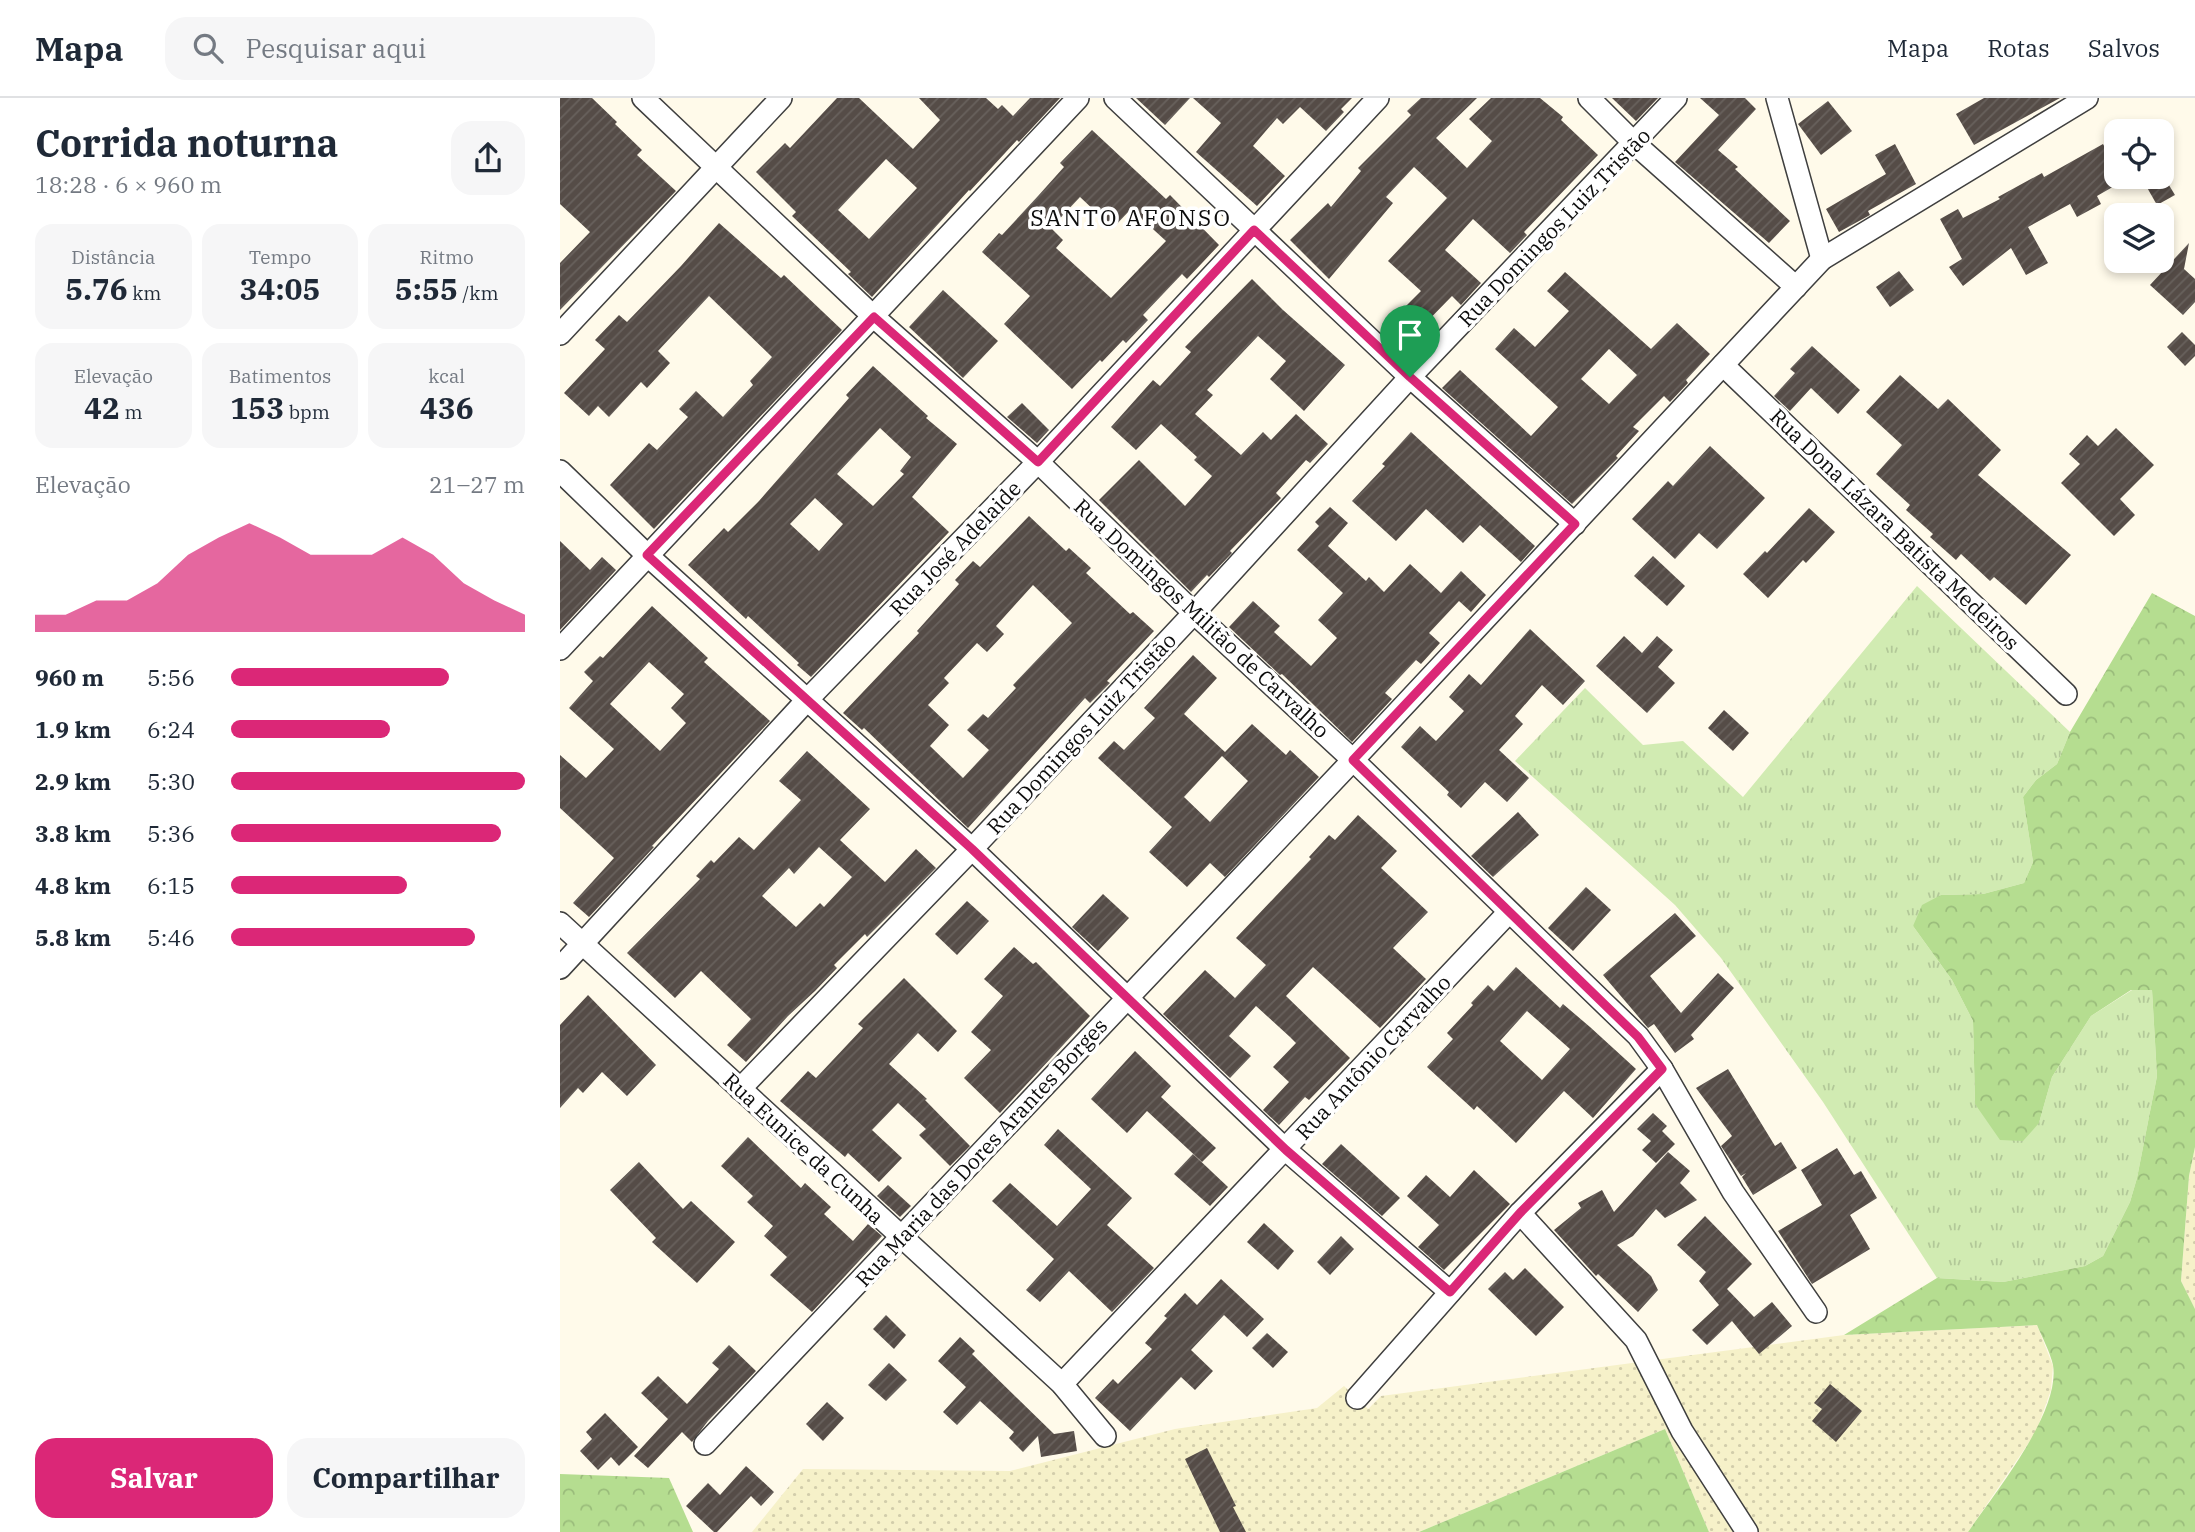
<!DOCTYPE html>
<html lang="pt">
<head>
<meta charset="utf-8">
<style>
  :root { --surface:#fff; --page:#f6f6f7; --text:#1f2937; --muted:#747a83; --line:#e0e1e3; --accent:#db2777 }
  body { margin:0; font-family:"IBM Plex Serif",serif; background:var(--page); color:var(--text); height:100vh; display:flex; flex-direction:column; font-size:26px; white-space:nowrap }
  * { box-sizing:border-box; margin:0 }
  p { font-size:23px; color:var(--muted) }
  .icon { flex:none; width:38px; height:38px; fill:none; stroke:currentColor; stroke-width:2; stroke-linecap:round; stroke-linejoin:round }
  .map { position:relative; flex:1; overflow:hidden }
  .sheet { display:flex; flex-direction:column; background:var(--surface); width:560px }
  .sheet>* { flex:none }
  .tools { position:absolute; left:1544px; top:21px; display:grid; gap:14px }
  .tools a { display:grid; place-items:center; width:70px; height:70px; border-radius:14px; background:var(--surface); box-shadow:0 4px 10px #0003; font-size:35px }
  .pin { position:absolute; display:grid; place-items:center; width:60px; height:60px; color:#fff; margin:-72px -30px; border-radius:50% 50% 50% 0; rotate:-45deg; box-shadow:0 0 7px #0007 }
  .pin .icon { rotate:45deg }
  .round { display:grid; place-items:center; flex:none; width:74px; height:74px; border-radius:21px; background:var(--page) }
  .overview { display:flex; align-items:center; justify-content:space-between; height:119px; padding:0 35px }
  h1 { font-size:38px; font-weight:800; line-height:52px }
  .metrics { display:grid; grid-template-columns:repeat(3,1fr); gap:10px; height:119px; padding:7px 35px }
  .metrics div { display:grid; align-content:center; border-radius:18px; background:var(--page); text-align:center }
  .metrics b { font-size:30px; font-weight:800 }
  .metrics small { font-size:19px; font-weight:400 }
  .metrics p { font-size:19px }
  .chart { height:196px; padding:14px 35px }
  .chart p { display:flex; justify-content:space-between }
  .chart svg { width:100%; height:126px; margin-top:7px; fill:var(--accent); opacity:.7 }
  .primary-button { display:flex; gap:14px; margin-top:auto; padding:14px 35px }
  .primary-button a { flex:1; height:80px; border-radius:21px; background:var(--accent); color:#fff; font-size:28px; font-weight:800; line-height:80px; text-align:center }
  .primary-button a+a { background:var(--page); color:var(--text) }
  ul { padding:0 35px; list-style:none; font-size:23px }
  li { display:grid; grid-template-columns:112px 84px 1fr; align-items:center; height:52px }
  li i { height:18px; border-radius:9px; background:var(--accent) }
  header { display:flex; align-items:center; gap:42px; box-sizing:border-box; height:98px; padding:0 35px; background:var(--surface); border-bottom:2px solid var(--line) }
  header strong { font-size:33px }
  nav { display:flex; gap:38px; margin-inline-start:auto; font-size:24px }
  .search { width:490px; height:63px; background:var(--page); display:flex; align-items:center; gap:18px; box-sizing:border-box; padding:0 24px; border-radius:21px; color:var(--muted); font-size:26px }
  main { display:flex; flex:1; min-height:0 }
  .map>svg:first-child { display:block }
  .farmland { fill:url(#farmland-dots) }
  .grass { fill:url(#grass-tufts) }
  .forest { fill:url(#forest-crowns) }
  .building { fill:url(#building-hatch); fill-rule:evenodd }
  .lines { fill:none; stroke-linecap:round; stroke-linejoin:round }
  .minor-casing { stroke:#3f3f3f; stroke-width:24 }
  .minor { stroke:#fff; stroke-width:21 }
  .route-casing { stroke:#fff; stroke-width:14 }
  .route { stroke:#db2777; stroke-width:9 }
  .labels { text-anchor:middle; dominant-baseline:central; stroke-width:7; stroke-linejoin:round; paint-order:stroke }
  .street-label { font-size:21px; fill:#0c0c0c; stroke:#fff }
  .neighbourhood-label { font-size:23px; letter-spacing:2px; fill:#0c0c0c; stroke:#fff }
</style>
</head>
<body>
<header>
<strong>Mapa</strong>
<div class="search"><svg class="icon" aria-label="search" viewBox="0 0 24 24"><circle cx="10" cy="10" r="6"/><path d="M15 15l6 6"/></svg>Pesquisar aqui</div>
<nav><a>Mapa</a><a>Rotas</a><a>Salvos</a></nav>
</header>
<main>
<section class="sheet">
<div class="overview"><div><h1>Corrida noturna</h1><p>18:28 · 6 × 960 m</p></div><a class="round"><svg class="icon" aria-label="share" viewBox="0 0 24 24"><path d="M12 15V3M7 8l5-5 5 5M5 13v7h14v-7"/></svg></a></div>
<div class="metrics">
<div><p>Distância</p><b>5.76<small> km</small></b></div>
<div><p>Tempo</p><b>34:05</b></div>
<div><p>Ritmo</p><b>5:55<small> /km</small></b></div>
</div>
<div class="metrics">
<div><p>Elevação</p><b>42<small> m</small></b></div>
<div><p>Batimentos</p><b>153<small> bpm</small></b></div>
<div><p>kcal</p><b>436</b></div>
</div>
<div class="chart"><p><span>Elevação</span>21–27 m</p>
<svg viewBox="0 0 160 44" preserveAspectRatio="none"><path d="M0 44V38L10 38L20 33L30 33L40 27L50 17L60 11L70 6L80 11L90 17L100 17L110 17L120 11L130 17L140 27L150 33L160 38V44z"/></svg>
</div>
<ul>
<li><b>960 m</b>5:56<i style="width:74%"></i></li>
<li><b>1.9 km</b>6:24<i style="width:54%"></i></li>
<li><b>2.9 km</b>5:30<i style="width:100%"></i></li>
<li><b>3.8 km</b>5:36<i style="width:92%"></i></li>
<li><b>4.8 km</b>6:15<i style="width:60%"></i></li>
<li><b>5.8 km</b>5:46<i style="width:83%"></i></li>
</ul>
<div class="primary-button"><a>Salvar</a><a>Compartilhar</a></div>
</section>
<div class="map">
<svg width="1635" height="1434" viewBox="0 0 1635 1434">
  <defs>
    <pattern id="farmland-dots" width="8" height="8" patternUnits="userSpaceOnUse" patternTransform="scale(1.75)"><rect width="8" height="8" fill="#f6f1c9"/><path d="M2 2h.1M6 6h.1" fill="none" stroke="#d2cdab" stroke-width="1.8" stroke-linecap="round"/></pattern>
    <pattern id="grass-tufts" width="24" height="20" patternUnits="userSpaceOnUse" patternTransform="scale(1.75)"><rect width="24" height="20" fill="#d1ebb2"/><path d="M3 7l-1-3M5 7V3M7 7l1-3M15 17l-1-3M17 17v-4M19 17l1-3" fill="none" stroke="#b2c898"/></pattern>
    <pattern id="forest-crowns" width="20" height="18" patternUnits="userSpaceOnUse" patternTransform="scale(1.75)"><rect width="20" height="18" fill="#b5dd90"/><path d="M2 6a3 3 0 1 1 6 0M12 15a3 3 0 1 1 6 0" fill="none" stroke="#9abc7b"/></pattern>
    <pattern id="building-hatch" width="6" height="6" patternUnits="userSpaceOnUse" patternTransform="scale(1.75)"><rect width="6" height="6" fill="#554c47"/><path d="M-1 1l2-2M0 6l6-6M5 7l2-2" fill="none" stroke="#68615d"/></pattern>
  </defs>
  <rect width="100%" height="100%" fill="#fffaea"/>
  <g class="farmland">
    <polygon points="1635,1049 1635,1211 1621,1183 1629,1078"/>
    <polygon points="1477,1227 1493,1268 1491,1292 1476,1334 1408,1434 1149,1434 1105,1331 859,1434 192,1434 243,1371 450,1373 615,1331 757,1310 784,1288 808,1311 821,1298 1284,1237"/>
  </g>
  <polygon class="grass" points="1357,488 1510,634 1497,666 1476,682 1463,699 1473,764 1464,785 1423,796 1381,797 1353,828 1392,882 1413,923 1415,1006 1479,1025 1492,979 1531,918 1572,892 1592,892 1597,978 1577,1080 1570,1104 1543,1158 1525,1168 1443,1184 1377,1180 1263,1004 1161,860 1115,807 955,663 1025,590 1083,647 1123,643 1183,699"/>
  <g class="forest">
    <path d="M1592,495L1635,518V1049L1629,1078L1621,1183L1635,1211V1434H1408C1434,1396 1501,1314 1493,1267C1490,1254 1482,1239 1477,1227L1284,1237L1377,1180L1443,1184L1525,1168L1543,1158L1570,1104L1577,1080L1597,978L1592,892H1571L1531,918L1492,979L1479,1025L1463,1043L1440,1042L1415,1006L1413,923L1392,882L1353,828L1362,807L1381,797L1423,796L1464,785L1473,764L1463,699L1476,682L1497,666L1510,634Z"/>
    <polygon points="1105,1331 1149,1434 859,1434"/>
    <polygon points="0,1376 109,1380 133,1434 0,1434"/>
  </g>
  <g class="building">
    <polygon points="0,0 32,0 57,24 55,26 82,52 77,57 116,93 0,212 0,165 30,134 0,106"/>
    <path d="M277,0H299L353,51L380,22L359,0H426L438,11L442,7L453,18L470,0H500L459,44L457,42L410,93L409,92L312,199L288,176L291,174L232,118L236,114L196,74L225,45L230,50ZM326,61L357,90L309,141L278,112Z"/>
    <polygon points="576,0 630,0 605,27"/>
    <polygon points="633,0 792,0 781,11 784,14 766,33 740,9 723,26 717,20 693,48 725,78 697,108 636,54 661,25"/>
    <polygon points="861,0 917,0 876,40 907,70 932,43 909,21 931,0 980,0 1003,19 1001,22 1038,57 964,134 967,137 950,155 913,121 885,152 921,185 901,207 892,198 853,238 834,220 861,193 828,163 887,100 854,69 826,99 833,105 769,181 730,142 768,105 771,109 801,73 798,70 851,17 847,13"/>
    <polygon points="1052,0 1098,0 1076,23"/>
    <polygon points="1140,0 1185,0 1196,11 1158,52 1178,69 1175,71 1230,123 1209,145 1115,64 1159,17"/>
    <polygon points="1424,0 1500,0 1414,47 1396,16"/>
    <polygon points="1268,3 1292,33 1261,57 1238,26"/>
    <path d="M532,32L606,101L610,97L659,147L627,181L622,176L583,217L588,222L566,245L563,242L542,264L540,262L512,291L444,226L470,198L422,154L439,135L442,137L478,98L504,69L500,65ZM520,99L553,130L571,111L606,143L551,200L496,150L503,142L491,130Z"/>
    <polygon points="1335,46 1356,86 1308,113 1310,117 1279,134 1266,111 1326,76 1315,57"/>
    <polygon points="1543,46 1556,70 1556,79 1561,79 1563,83 1537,98 1541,106 1517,119 1510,106 1468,129 1488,165 1466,177 1451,150 1403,188 1389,169 1402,161 1380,121 1398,111 1403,120 1440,101 1438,99 1482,75 1484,79"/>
    <polygon points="1581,79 1604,79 1615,97 1597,107"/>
    <polygon points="159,125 221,180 224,177 282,232 94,431 50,387 89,345 97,352 128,319 119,311 136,293 163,319 193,287 190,283 212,259 149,198 98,253 110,265 87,290 81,284 49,319 38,308 29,318 4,295 45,251 35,242 59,217 67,224 121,168"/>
    <polygon points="1629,145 1624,171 1635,181 1635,204 1623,217 1590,187"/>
    <polygon points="1339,173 1354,192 1330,209 1316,189"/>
    <path d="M1005,174L1091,251L1117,225L1150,256L1126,282L1128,285L1110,304L1104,298L1073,329L1079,333L1056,358L1058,360L1012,406L882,290L900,272L971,338L998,309L935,251L954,230L975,249L1009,213L987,193ZM1049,251L1077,277L1049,306L1021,281Z"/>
    <polygon points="692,181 723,212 785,267 744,313 710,281 726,263 698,238 647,292 653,297 635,316 681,357 703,334 711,342 736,316 768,346 750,365 746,362 716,395 721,400 670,453 672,455 649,479 647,477 631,494 539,402 579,362 625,408 652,378 634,362 637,359 601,326 576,352 551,329 593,282 600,288 631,254 625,249"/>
    <polygon points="383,192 438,243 403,280 349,229"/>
    <polygon points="1622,234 1635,247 1635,258 1625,268 1607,249"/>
    <polygon points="1252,248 1300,292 1278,316 1251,290 1230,313 1214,298 1235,275 1230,271"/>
    <path d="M313,268L368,318L366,320L397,346L352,399L389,434L251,579L237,567L239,565L188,518L186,521L128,467L164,430L168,434L199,403L289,300L286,297ZM320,330L351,359L340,373L344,376L313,408L277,376ZM255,400L283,426L259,453L230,426Z"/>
    <polygon points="1340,277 1378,311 1388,301 1441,352 1418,377 1511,457 1466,507 1434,479 1430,483 1401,456 1396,462 1370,439 1373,436 1346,412 1350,407 1316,376 1342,347 1306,314"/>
    <polygon points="462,305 489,332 477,345 447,319"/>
    <polygon points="1556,330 1594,367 1560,401 1575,417 1554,438 1501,385 1520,366 1509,356 1527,337 1538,348"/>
    <polygon points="851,334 975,448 961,464 920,427 903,445 866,411 836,443 792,403 825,368 822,366"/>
    <polygon points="1150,348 1205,400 1157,451 1139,435 1115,461 1072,421 1108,383 1113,388"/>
    <polygon points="770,409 788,425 768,448 806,483 809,479 824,494 850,466 881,495 901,473 926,497 911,514 899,503 869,535 880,545 861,566 856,562 825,595 832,601 792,644 722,576 720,577 669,529 693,503 720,528 714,534 751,568 777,540 758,522 783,495 737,452 759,428 755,424"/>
    <polygon points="1249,410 1275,434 1246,465 1243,462 1208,500 1183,476 1205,453 1207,455"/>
    <path d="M469,418L506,453L509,450L531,470L526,475L570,516L573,514L594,533L547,583L550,585L530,605L525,600L408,730L304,630L302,632L283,615L359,535L357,533L399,486L395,482L413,463L420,469ZM473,487L512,525L453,587L456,590L428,620L423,616L407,632L429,652L403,680L370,648L389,627L368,607L389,585L384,580L417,545L427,554L444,536L436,528Z"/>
    <polygon points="0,443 30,472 42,459 56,472 0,532"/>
    <polygon points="1093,458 1125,488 1107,508 1074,478"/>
    <path d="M92,508L148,560L144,564L210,623L92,748L94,749L29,819L13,805L54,760L0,710V657L26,680L54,651L9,610L33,583L24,574L40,558L43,560ZM89,564L124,596L111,610L126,625L100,653L50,606Z"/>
    <polygon points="970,531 1025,583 1003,607 982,587 955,618 963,626 939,652 969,680 947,704 925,684 901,710 887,697 889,694 841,649 860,628 876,643 904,613 889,599 909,576 921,587"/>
    <polygon points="1064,538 1082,555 1097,538 1113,552 1098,569 1115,585 1087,615 1036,568"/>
    <path d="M633,557L657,580L624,616L665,654L692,626L726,657L730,652L759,679L665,779L650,765L627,789L589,754L612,729L538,660L554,643L564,652L595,620L584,610ZM662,658L688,683L650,724L624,699Z"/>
    <polygon points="1164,612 1189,635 1173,653 1148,630"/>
    <path d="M247,653L310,711L280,742L325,784L356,751L376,770L307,839L305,836L274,867L277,870L255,893L228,918L186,964L167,947L191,921L141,873L115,900L67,855L140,781L136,778L151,762L154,765L179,739L194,752L241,702L219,683ZM259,749L292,779L264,809L260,805L236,829L202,798L229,770L234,776Z"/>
    <polygon points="958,714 979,737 933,779 911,758"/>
    <polygon points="798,717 837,753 821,770 868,814 833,850 866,881 820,930 753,869 726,898 790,960 749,1002 745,999 719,1027 703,1012 729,984 713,969 736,945 730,939 696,908 669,938 691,958 670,980 603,916 645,872 675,900 706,867 676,840 751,761 749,759 769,737 775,742"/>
    <polygon points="1026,789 1051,812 1013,853 988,830"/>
    <polygon points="543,796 569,820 538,853 512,829"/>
    <polygon points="407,803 429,823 397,857 375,836"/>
    <polygon points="1115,815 1136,838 1090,878 1121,915 1158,875 1174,890 1131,937 1134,941 1115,955 1094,926 1088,930 1043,877"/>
    <polygon points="454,849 473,866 476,864 530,918 440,1015 404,980 431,952 411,934 443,898 424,881"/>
    <path d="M956,869L1000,910L1003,906L1030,929L1076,971L1033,1020L1004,993L956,1045L917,1008L914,1012L867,969L893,941L887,935L913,907L911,905L928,887L934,893ZM967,913L1010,951L982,982L940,943Z"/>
    <polygon points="344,880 397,933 378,954 358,935 329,966 367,1001 365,1002 410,1048 390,1068 359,1037 366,1031 338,1005 312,1032 342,1060 319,1084 288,1055 285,1059 220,1003 248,973 256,980 303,930 298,926"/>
    <polygon points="28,897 96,967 67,998 42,974 23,995 18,990 0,1010 0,927"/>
    <polygon points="575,953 611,988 601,999 656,1050 642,1064 587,1013 567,1035 531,1001"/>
    <polygon points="1168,971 1215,1048 1221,1044 1237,1070 1193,1097 1182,1079 1186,1075 1181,1078 1161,1048 1172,1038 1136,990"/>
    <polygon points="1093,1015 1107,1028 1102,1033 1115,1046 1096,1065 1082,1052 1091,1043 1077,1031"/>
    <polygon points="498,1031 572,1100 547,1127 594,1170 552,1214 509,1173 480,1204 466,1192 494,1161 432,1103 450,1085 497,1128 531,1091 484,1047"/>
    <polygon points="188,1039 241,1090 245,1085 271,1109 264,1116 293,1143 308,1126 322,1138 252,1214 210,1177 227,1159 204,1138 213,1128 187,1104 193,1098 161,1068"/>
    <polygon points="781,1046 840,1100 822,1118 762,1066"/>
    <polygon points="1277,1050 1294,1077 1301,1073 1317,1100 1290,1117 1310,1151 1252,1186 1218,1133 1262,1107 1241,1072"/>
    <polygon points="1108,1054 1130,1073 1120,1085 1137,1102 1105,1120 1096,1111 1073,1138 1057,1147 1091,1178 1098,1192 1078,1214 1038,1176 1036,1178 994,1132 1021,1110 1018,1105 1042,1092 1054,1114"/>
    <polygon points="633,1056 668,1089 650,1108 614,1076"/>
    <polygon points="79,1064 123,1111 131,1103 175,1144 137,1185 92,1144 96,1140 50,1092"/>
    <polygon points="914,1072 950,1106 884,1172 858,1149 879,1127 847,1098 866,1077 890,1099"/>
    <polygon points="328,1087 351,1108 340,1119 317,1098"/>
    <polygon points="1145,1118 1192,1166 1167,1191 1194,1219 1212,1204 1232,1228 1199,1256 1172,1223 1147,1247 1132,1232 1159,1207 1139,1183 1146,1174 1117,1147"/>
    <polygon points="704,1125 734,1153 718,1172 687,1144"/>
    <polygon points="781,1138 794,1151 770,1177 757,1164"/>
    <polygon points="965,1170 1004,1209 976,1238 928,1191 945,1174 953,1182"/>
    <polygon points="661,1181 704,1221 687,1239 664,1217 631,1252 653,1273 635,1292 621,1279 570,1333 535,1300 553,1281 558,1286 592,1251 585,1245 607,1220 604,1218 625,1195 637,1207"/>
    <polygon points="326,1217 346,1237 334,1251 313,1231"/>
    <polygon points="707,1235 728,1254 713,1270 692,1250"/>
    <polygon points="400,1239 415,1253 412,1256 494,1336 514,1333 517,1353 481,1359 478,1338 463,1354 449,1340 454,1334 420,1303 397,1327 383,1314 406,1289 378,1263"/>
    <polygon points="169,1247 196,1273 148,1323 132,1344 122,1334 88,1370 74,1358 108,1321 81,1295 98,1278 127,1306 159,1271 152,1265"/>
    <polygon points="329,1265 347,1282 326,1303 308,1287"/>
    <polygon points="1270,1286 1302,1313 1276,1344 1252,1323 1262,1311 1254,1305"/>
    <polygon points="267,1304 284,1320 263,1343 246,1326"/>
    <polygon points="45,1315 78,1349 59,1368 51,1359 38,1372 20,1353 32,1341 26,1334"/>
    <polygon points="647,1350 676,1408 673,1409 686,1434 660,1434 625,1361"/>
    <polygon points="186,1368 214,1394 201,1408 191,1398 157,1434 154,1434 126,1408 148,1385 160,1397"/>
  </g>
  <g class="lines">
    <g class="minor-casing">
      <g id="minor">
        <polyline points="83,0 314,219 478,364 634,515 793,662 1078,938 1102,971 1173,1094 1256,1214"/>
        <polyline points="555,0 850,279 1015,426"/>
        <polyline points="1029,0 1074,45 1236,189"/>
        <polyline points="1217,0 1262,161"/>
        <polyline points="0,236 221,0"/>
        <polyline points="1163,267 1506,596"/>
        <polyline points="0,373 87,457 412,751 726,1052 890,1194"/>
        <polyline points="0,551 518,0"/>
        <polyline points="0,825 502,1286 545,1338"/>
        <polyline points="0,870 247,602 478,364 818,0"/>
        <polyline points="180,991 412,751 634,515 850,279 1116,0"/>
        <polyline points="960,1115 1076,1242 1122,1333 1187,1434"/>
        <polyline points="502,1286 949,814"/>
        <polyline points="797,1300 960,1115 1102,971"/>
        <polyline points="145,1346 793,662 1262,161 1527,0"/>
      </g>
    </g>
    <use href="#minor" class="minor"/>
  </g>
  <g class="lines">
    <g class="route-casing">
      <polygon id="route" points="694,132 850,279 1015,426 793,662 1078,939 1102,971 960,1115 890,1194 726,1052 412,751 87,457 314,219 478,364"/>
    </g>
    <use href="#route" class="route"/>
  </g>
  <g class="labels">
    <g class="street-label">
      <text transform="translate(994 129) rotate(-46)">Rua Domingos Luiz Tristão</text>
      <text transform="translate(1335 431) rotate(44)">Rua Dona Lázara Batista Medeiros</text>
      <text transform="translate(395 450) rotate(-46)">Rua José Adelaide</text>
      <text transform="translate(642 520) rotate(43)">Rua Domingos Militão de Carvalho</text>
      <text transform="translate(521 635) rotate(-47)">Rua Domingos Luiz Tristão</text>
      <text transform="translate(813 959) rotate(-47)">Rua Antônio Carvalho</text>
      <text transform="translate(244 1050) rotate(43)">Rua Eunice da Cunha</text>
      <text transform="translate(421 1054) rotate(-47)">Rua Maria das Dores Arantes Borges</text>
    </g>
    <g class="neighbourhood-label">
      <text x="571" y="119">SANTO AFONSO</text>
    </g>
  </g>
</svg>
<div class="tools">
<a><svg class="icon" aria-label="locate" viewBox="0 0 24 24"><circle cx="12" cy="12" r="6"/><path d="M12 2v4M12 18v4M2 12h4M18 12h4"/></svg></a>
<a><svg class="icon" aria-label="layers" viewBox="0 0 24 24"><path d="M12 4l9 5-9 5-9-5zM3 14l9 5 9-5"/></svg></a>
</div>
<div class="pin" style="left:850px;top:279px;background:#1e9e55"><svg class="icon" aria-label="arrive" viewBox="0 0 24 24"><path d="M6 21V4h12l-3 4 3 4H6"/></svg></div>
</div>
</main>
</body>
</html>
